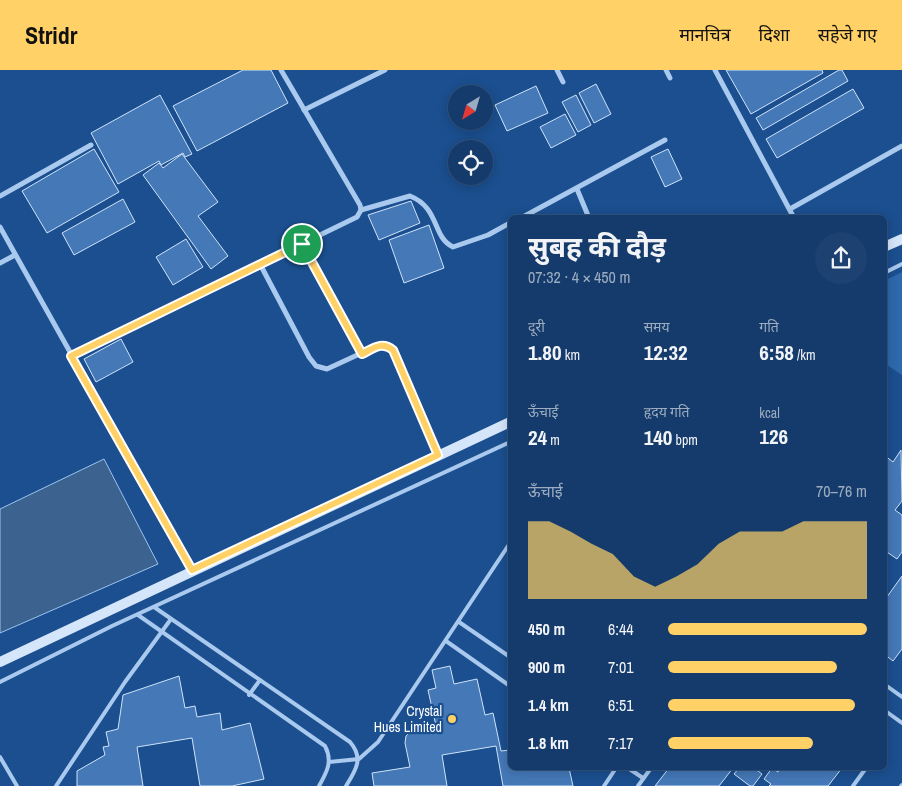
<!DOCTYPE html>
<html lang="hi">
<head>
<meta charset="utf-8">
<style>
  :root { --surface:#143b6b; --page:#1d4271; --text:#f1f3f6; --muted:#9dadc1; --line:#33557e; --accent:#ffd166 }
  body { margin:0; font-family:"Archivo Narrow","Noto Sans Devanagari",sans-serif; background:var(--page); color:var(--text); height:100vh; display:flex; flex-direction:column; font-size:19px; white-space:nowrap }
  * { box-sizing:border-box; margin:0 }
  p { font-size:16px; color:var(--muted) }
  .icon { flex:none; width:28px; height:28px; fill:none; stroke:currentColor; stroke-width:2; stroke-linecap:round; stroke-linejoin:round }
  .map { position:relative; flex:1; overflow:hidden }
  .panel { position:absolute; left:508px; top:145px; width:379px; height:555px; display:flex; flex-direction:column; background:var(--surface); border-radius:8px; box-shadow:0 2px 12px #0003,0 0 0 1px var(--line) }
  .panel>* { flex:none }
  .needle { width:32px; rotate:217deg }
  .fabs { position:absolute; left:448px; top:15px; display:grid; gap:10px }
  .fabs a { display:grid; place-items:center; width:45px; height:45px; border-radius:50%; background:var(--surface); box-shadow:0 2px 12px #0003,0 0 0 1px var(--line); font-size:25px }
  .pin { position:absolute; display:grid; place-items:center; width:42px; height:42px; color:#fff; margin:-21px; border:2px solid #fff; border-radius:50%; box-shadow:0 1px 5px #0007 }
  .round { display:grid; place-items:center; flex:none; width:52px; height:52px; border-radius:26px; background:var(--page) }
  .overview { display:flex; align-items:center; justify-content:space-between; height:85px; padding:0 20px }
  h1 { font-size:28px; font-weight:700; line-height:38px }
  .stats { display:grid; grid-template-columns:repeat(3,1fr); gap:8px; height:85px; padding:5px 20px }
  .stats div { display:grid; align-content:center }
  .stats b { font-size:21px; font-weight:700 }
  .stats small { font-size:14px; font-weight:400 }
  .stats p { font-size:14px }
  .chart { height:140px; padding:10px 20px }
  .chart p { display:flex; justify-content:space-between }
  .chart svg { width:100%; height:90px; margin-top:5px; fill:var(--accent); opacity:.7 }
  ul { padding:0 20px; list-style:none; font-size:16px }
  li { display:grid; grid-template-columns:80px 60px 1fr; align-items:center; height:38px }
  li i { height:12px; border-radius:6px; background:var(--accent) }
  header { display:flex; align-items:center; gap:30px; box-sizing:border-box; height:70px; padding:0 25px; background:var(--accent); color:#111 }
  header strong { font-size:24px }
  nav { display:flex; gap:28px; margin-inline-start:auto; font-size:18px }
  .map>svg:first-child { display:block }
  .green { fill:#2e69ad }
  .water { fill:#3c6290; stroke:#9cc4f0 }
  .building { fill:#4478b7; stroke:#cfe3fa }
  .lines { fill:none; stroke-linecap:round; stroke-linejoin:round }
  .lane { stroke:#a9c9ee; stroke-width:4 }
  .street { stroke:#a9c9ee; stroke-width:5 }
  .secondary { stroke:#d6e6fa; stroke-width:10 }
  .route-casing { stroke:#fff; stroke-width:10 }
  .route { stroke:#ffd166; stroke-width:6 }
  .poi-dot { fill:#ffd166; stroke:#1b4f8f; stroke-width:2 }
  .labels { text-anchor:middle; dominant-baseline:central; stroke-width:4.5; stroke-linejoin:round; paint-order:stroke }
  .poi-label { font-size:14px; fill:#fff; stroke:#1b4f8f; text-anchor:end }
</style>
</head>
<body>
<header>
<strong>Stridr</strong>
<nav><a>मानचित्र</a><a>दिशा</a><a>सहेजे गए</a></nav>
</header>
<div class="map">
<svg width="902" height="716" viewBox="0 0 902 716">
  <rect width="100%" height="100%" fill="#1b4f8f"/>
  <polygon class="green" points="902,202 902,305 884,293 884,211"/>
  <polygon class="water" points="104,389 158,494 0,563 0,439"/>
  <g class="building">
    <polygon points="243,0 271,0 288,33 197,81 173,36"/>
    <polygon points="726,0 822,0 823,3 751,44"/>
    <polygon points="839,0 842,0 848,11 763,60 756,48"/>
    <polygon points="596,14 611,44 594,53 579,23"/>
    <polygon points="536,16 548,43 507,61 495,35"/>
    <polygon points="853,19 864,38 777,88 766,69"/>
    <polygon points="160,25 192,84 185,87 183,83 161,95 159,91 118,114 91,63"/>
    <polygon points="576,25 591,55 578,62 562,32"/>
    <polygon points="565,44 576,65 551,78 540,57"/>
    <polygon points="94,79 119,122 47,163 22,121"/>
    <polygon points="668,79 682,109 665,117 651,87"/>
    <polygon points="182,84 218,132 198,146 228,186 211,199 143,105 159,93 163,98"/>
    <polygon points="123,129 135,152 74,185 62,163"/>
    <polygon points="411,131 420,153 379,170 368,145"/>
    <polygon points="429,155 444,198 404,213 389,170"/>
    <polygon points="186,169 203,197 173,215 156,187"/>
    <polygon points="121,269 133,292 96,312 84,289"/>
    <polygon points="901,380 902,431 895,440 902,445 902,482 897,489 884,480 884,471 888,466 884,463 884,385 893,392"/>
    <polygon points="902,506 902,579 893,591 884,584 884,531"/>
    <polygon points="450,596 454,614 477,609 485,645 493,643 501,681 510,680 510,698 569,698 573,716 503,716 496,676 442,685 447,716 374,716 372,703 410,697 405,673 406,666 411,661 436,656 428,620 436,618 432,600"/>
    <polygon points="179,606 185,638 195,636 197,647 220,643 222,660 250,653 264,709 232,716 200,716 192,668 137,677 143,716 77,716 77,701 105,685 103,677 109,676 106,662 118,659 123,625"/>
    <polygon points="669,698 733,698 719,716 655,716"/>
    <polygon points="739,698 754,698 762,704 753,716 750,716 734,704"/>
    <polygon points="772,698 778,702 781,698 842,698 828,716 769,716 771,714 764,709"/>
  </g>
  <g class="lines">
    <g class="lane">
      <polyline points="884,203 902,194"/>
      <polyline points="884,501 886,498"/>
      <path d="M154,537L350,672C364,688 356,700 346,716"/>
      <path d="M138,545L325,676C333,691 327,702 319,716"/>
      <polyline points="459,552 510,587"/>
      <polyline points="446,571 510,616"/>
      <polyline points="0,612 112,556 510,372"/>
      <polyline points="884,614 902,627"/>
      <polyline points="249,625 260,610"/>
      <polyline points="884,640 902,653"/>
      <polyline points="884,670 885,668"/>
      <polyline points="0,687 17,716"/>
      <polyline points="329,692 359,689 378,672 510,473"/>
      <polyline points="628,698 643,708"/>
      <polyline points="56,716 125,612 171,549"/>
      <polyline points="604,716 616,698"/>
      <polyline points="638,716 651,698"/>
      <polyline points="853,716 866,698"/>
      <polyline points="901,716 902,715"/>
    </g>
    <g class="street">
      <polyline points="557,0 563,12"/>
      <polyline points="666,0 670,8"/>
      <polyline points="715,0 794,148"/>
      <polyline points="304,40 385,0"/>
      <polyline points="577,119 589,148"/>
      <polyline points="0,126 91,75"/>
      <polyline points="790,139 902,76"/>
      <path d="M361,140L410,126C440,138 432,167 453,177L488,165L510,153"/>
      <polyline points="521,148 665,70"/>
      <polyline points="0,157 192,500"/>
      <polyline points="302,174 362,283"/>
      <polyline points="0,193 15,185"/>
      <polyline points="260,194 309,287 316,296 327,299 379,275 387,276 393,280 438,385"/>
      <polyline points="71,286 357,147 361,140 360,135 281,0"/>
    </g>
    <g class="secondary">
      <polyline points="884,177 902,169"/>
      <polyline points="0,592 510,352"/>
    </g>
  </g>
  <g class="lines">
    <g class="route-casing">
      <path id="route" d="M302,174L362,284C374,278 382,271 393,280L438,385L192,500L71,286Z"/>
    </g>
    <use href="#route" class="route"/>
  </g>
  <circle class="poi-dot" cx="452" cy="649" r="5"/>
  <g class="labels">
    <g class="poi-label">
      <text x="442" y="641">Crystal<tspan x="442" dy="16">Hues Limited</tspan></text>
    </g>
  </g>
</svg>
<div class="fabs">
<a><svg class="needle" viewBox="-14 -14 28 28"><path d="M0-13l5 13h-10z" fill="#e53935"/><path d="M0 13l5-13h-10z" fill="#9dadc1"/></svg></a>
<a><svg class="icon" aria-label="locate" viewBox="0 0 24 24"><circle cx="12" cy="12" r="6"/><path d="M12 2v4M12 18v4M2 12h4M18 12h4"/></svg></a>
</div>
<div class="pin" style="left:302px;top:174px;background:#1e9e55"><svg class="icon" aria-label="arrive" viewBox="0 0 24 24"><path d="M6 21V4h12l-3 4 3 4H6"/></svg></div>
<section class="panel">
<div class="overview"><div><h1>सुबह की दौड़</h1><p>07:32 · 4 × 450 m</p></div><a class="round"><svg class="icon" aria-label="share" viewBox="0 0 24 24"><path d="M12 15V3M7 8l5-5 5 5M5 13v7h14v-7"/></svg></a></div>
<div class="stats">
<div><p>दूरी</p><b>1.80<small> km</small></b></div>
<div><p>समय</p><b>12:32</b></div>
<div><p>गति</p><b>6:58<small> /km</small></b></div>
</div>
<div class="stats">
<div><p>ऊँचाई</p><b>24<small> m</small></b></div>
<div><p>हृदय गति</p><b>140<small> bpm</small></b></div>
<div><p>kcal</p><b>126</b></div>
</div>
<div class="chart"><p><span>ऊँचाई</span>70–76 m</p>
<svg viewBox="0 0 160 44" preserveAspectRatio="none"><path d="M0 44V6L10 6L20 11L30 17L40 22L50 33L60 38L70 33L80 27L90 17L100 11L110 11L120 11L130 6L140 6L150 6L160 6V44z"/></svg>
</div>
<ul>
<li><b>450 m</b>6:44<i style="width:100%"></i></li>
<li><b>900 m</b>7:01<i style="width:85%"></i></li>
<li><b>1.4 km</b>6:51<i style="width:94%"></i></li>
<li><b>1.8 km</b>7:17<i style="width:73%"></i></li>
</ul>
</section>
</div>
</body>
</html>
